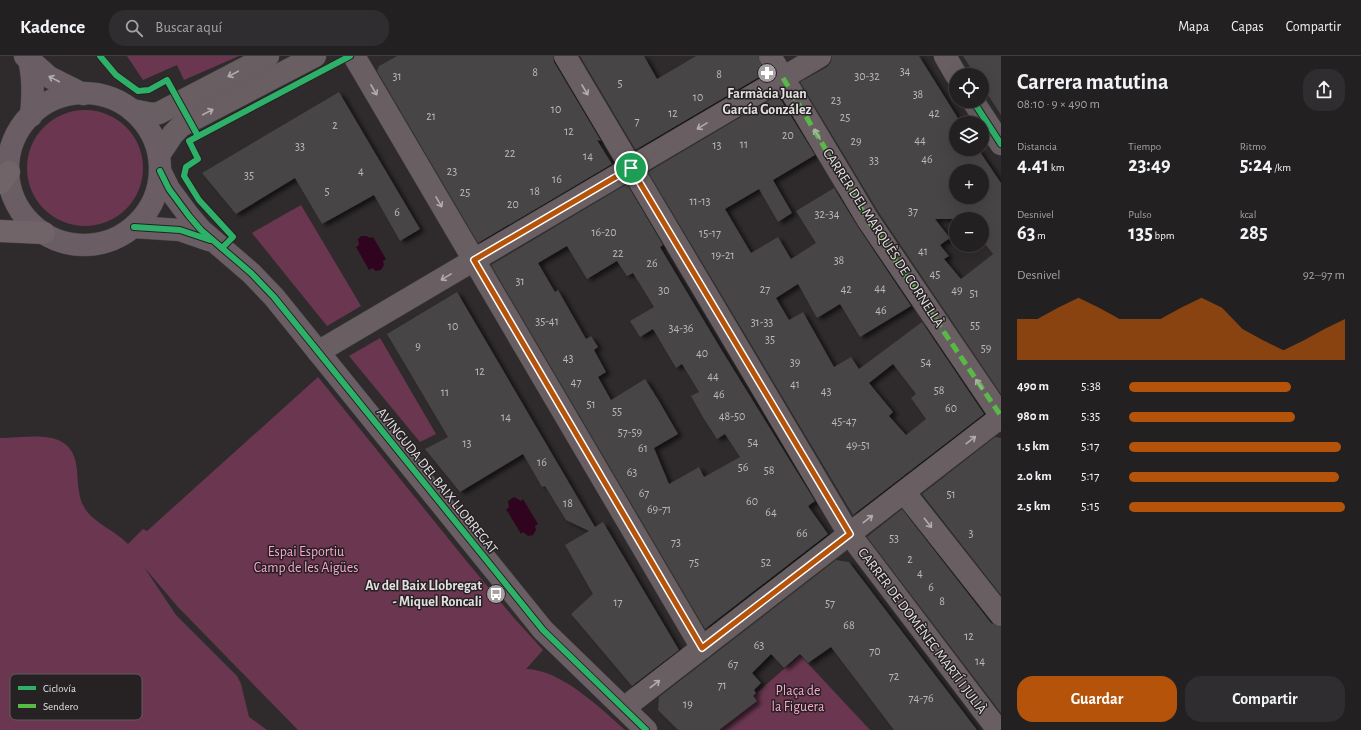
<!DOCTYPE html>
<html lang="es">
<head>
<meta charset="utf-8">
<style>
  :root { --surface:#232022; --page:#2f2d2f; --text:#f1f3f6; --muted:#a3a3a5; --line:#403e40; --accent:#b45309 }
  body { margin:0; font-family:"Alegreya Sans",sans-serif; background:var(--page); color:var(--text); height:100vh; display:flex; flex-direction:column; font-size:15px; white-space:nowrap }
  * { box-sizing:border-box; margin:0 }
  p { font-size:13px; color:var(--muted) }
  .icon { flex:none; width:22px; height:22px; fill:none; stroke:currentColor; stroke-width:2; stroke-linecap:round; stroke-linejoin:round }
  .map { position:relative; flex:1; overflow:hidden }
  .panel { display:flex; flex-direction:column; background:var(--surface); width:360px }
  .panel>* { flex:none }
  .buttons { position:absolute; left:949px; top:12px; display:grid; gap:8px }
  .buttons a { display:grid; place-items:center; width:40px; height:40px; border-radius:50%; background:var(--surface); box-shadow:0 4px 16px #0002,0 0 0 1px var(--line); font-size:20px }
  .pin { position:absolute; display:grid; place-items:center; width:34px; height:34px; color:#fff; margin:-17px; border:2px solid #fff; border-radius:50%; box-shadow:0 1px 4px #0007 }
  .round { display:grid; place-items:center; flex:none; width:42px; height:42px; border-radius:16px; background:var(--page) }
  .overview { display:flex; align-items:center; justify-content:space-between; height:68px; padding:0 16px }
  h1 { font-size:22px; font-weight:700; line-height:30px }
  .metrics { display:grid; grid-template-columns:repeat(3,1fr); gap:6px; height:68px; padding:4px 16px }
  .metrics div { display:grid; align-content:center }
  .metrics b { font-size:20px; font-weight:700 }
  .metrics small { font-size:11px; font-weight:400 }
  .metrics p { font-size:11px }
  .chart { height:112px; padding:8px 16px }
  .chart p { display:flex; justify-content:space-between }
  .chart svg { width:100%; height:72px; margin-top:4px; fill:var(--accent); opacity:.7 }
  .cta { display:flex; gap:8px; margin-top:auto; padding:8px 16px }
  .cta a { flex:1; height:46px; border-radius:16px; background:var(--accent); color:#fff; font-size:16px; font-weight:700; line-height:46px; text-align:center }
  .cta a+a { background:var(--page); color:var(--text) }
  ul { padding:0 16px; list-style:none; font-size:13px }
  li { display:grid; grid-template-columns:64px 48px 1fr; align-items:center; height:30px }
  li i { height:10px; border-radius:5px; background:var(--accent) }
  header { display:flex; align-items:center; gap:24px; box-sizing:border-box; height:56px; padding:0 20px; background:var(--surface); border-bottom:1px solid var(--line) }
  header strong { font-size:19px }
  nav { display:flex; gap:22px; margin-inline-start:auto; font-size:14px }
  .search { width:280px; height:36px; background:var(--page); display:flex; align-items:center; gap:10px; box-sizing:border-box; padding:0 14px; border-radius:16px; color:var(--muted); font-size:15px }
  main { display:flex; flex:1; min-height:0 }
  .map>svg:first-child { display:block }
  .green { fill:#6b3750 }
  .water { fill:#30041e }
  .building { fill:#464444; fill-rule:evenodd; filter:url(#shadow) }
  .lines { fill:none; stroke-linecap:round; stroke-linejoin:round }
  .minor-casing { stroke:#4b494a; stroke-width:23 }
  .major-casing { stroke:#4b494a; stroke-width:23 }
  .highway-casing { stroke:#4b494a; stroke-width:23 }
  .minor { stroke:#695f63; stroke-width:22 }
  .major { stroke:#6a5e64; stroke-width:22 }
  .highway { stroke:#706469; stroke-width:22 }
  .quiet { stroke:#58b947; stroke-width:5; stroke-dasharray:10 5; stroke-linecap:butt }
  .cycleway-casing { stroke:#262123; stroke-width:8 }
  .cycleway { stroke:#2db169; stroke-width:6 }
  .oneway { stroke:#b3acaf }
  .oneway2 { stroke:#b3acb0 }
  .route-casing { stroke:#fff; stroke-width:8 }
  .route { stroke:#b45309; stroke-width:5 }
  .labels { text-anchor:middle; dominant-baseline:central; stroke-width:3; stroke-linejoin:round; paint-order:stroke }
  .number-label { font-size:12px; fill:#bcb9ba }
  .poi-label { font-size:14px; font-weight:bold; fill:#e4e0e2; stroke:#262123 }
  .street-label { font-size:14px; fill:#e4e0e2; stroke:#262123 }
  .park-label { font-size:14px; fill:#faa6cd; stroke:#262123 }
  .key { fill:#262123; stroke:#5f5a5c; stroke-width:1 }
  .key-label { font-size:11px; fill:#e4e0e2 }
</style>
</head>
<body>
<header>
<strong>Kadence</strong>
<div class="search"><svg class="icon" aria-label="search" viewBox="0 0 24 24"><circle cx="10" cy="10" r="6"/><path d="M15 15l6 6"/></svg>Buscar aquí</div>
<nav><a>Mapa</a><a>Capas</a><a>Compartir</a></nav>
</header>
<main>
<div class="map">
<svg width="1001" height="674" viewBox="0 0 1001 674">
  <defs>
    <filter id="shadow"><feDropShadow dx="4.5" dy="2.5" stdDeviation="2" flood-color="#0009"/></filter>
  </defs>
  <rect width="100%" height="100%" fill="#2f2b2d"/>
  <g class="green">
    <polygon points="127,0 239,0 184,24 177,9 143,24"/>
    <circle cx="85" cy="112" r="58"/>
    <polygon points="301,149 361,250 327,270 252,177"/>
    <polygon points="380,282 436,378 420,386 349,300"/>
    <path d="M318,321L468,507L514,562L543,594L526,613C562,614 600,652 625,674H298L178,551L144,511L176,559L237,620L241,628L249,661L267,674H0V382C32,382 74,370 77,415C78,426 78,441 84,451C93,467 116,475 128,488L143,473L147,475Z"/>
    <polygon points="800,599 870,674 719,674 757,645 753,640"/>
  </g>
  <g class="water">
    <polygon points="361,180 367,180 370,182 373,181 386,203 383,205 384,209 381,214 376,215 372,212 369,214 356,191 359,189 358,183"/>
    <polygon points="514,441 521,445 523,443 538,468 535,470 536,474 533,479 528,480 523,476 521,478 506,453 509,452 508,445"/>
  </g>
  <g class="building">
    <polygon points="397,0 553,0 554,6 601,85 597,84 612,108 478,187 377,15 379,10"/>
    <polygon points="580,0 644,0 657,23 696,0 758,0 766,17 637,93 635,93"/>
    <path d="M832,0H919L961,67H956V93H978L1001,127V338L879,157L800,26L827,11L831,6ZM956,115H982V141H956ZM935,163H982V184L993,198L961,223L944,203L949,200L940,189L950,182Z"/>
    <polygon points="963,0 1001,0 1001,59 982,30 982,19 975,19"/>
    <polygon points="339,36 420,173 400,185 374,139 322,168 295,122 236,158 202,117"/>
    <path d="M778,39L815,99L773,124L792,157L778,166L759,133L725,153L751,197L778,181L791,203L816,187L796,155L834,132L858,171L911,250L860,281L840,248L817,262L798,228L776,242L789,264L803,256L834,311L851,301L859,313L922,266L984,358L853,459L648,116ZM893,308L916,338L911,342L926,363L906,379L889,360L893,356L869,327Z"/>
    <path d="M627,128L663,189L660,191L721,293L815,445L808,450L828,478L705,573L491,209ZM567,190L587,223L617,205L627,220L633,217L654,251L630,265L640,281L653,273L676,312L682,308L699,336L691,340L704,363L717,383L725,378L740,401L704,421L699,411L669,428L654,392L678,378L659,345L645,323L611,344L598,321L606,316L594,294L598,291L591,280L586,283L558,234L555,236L538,207Z"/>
    <polygon points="457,236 595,471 603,466 679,594 632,630 571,558 593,538 565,489 589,475 566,464 545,430 542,431 523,398 460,436 425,393 448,381 387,278"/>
    <polygon points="995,381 1001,382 1001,539 922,438"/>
    <polygon points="902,453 991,567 1001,571 1001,657 867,481"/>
    <polygon points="836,504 849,506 977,674 894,674 831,591 808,607 800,598 784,612 771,598 752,617 761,627 754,634 756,637 753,640 757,645 719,674 678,674 658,654 659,641"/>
  </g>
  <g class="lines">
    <g class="minor-casing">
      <g id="minor">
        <polyline points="354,0 702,592"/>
        <polyline points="565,0 843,468 857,488 998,674"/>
        <polyline points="770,0 868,164 1001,360"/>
        <polyline points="945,0 956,19"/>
        <polyline points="973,45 1001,88"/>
        <polyline points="132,54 152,58 159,57 268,0"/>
        <polyline points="159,99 173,78 181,70 315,0"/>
        <polyline points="318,296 820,0"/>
        <polyline points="904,436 1001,559"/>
        <polyline points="624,652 993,367 1001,363"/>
      </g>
    </g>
    <g class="major-casing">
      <g id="major">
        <polyline points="25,0 49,21 83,38"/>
        <path d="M29,4C34,23 33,41 31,60"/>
        <circle cx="84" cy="113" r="76"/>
        <polyline points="160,115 169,133 189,160 201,174 251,217 274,241 543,574 646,674"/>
        <polyline points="134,171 180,174 209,184"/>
      </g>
    </g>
    <g class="highway-casing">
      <g id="highway">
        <polyline points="0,127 9,116"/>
        <polyline points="0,175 44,177"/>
      </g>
    </g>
    <use href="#minor" class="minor"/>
    <use href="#major" class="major"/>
    <use href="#highway" class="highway"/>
    <polyline class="quiet" points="783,22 868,164 1001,360"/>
    <g class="cycleway-casing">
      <g id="cycleway">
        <polyline points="100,0 116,19 138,35 149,34 167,24 198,80"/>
        <polyline points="973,45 1001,88"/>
        <polyline points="160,115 169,133 189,160 201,174 251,217 274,241 543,574 646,674"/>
        <polyline points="134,171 180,174 210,184"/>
        <polyline points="222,192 233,181 199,144 184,120 186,111 198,103 189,85 350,0"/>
      </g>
    </g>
    <use href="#cycleway" class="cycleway"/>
  </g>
  <defs><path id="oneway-shaft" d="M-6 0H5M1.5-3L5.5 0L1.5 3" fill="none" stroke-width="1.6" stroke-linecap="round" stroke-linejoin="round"/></defs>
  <g class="oneway">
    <use href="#oneway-shaft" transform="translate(233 18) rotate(152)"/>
    <use href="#oneway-shaft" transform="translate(374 34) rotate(60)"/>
    <use href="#oneway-shaft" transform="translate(585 34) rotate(59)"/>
    <use href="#oneway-shaft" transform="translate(208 56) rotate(-28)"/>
    <use href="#oneway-shaft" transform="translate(702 70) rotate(149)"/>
    <use href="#oneway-shaft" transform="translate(817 78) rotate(-121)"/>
    <use href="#oneway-shaft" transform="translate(439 146) rotate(60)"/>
    <use href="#oneway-shaft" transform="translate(446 221) rotate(149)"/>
    <use href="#oneway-shaft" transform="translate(979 328) rotate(-124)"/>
    <use href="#oneway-shaft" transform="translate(971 384) rotate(-38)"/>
    <use href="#oneway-shaft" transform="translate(868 463) rotate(-38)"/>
    <use href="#oneway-shaft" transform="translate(928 467) rotate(52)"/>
    <use href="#oneway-shaft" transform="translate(655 628) rotate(-38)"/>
  </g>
  <use class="oneway2" href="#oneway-shaft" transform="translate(54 23) rotate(-152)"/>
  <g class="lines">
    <g class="route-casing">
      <polygon id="route" points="631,112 850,478 702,592 474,204"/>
    </g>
    <use href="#route" class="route"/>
  </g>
  <defs>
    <g id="pharmacy-disc" transform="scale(1)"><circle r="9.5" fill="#a5a1a3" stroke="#262123"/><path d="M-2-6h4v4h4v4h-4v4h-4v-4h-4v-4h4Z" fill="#fff"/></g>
    <g id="bus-disc" transform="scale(1)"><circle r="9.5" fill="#a5a1a3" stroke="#262123"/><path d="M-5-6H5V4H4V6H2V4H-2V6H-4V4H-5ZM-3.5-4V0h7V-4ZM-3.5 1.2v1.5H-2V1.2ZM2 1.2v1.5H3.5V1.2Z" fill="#fff"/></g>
  </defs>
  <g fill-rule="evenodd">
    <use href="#pharmacy-disc" x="767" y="17"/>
    <use href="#bus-disc" x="496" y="538"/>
  </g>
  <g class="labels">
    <g class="number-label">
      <text x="905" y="15">34</text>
      <text x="535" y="16">8</text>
      <text x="719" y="18">8</text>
      <text x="397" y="20">31</text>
      <text x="867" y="20">30-32</text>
      <text x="620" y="27">5</text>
      <text x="918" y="38">38</text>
      <text x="698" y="41">10</text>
      <text x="836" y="44">23</text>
      <text x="556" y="53">10</text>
      <text x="673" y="57">12</text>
      <text x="934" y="57">42</text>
      <text x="431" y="60">21</text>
      <text x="845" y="61">25</text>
      <text x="637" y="65">7</text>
      <text x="335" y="69">2</text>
      <text x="569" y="75">12</text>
      <text x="788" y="79">20</text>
      <text x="920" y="84">44</text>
      <text x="856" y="85">29</text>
      <text x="744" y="88">11</text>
      <text x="717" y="89">13</text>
      <text x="300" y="90">33</text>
      <text x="510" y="97">22</text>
      <text x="588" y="100">14</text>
      <text x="927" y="103">46</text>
      <text x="874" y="104">33</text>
      <text x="361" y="115">4</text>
      <text x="452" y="115">23</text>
      <text x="249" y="119">35</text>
      <text x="557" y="123">16</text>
      <text x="327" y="135">5</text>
      <text x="535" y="135">18</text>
      <text x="465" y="136">25</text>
      <text x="700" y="145">11-13</text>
      <text x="513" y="148">20</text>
      <text x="913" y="155">37</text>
      <text x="397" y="156">6</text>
      <text x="827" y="158">32-34</text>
      <text x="604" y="176">16-20</text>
      <text x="710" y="177">15-17</text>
      <text x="923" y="195">41</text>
      <text x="618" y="197">22</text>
      <text x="723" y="199">19-21</text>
      <text x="839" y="204">38</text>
      <text x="652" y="207">26</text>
      <text x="935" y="218">45</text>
      <text x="520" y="225">31</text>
      <text x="880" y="232">44</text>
      <text x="765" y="233">27</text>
      <text x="846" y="233">42</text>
      <text x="664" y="234">30</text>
      <text x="957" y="234">49</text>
      <text x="974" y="237">51</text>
      <text x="881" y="254">46</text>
      <text x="547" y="265">35-41</text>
      <text x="762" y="266">31-33</text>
      <text x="975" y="269">55</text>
      <text x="453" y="270">10</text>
      <text x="681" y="272">34-36</text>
      <text x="770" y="283">35</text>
      <text x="418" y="290">9</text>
      <text x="986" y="292">59</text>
      <text x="702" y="297">40</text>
      <text x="568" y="302">43</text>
      <text x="795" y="306">39</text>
      <text x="926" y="306">54</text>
      <text x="480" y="315">12</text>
      <text x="713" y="320">44</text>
      <text x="576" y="326">47</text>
      <text x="795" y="328">41</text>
      <text x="939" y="334">58</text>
      <text x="826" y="335">43</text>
      <text x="445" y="336">11</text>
      <text x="719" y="338">46</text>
      <text x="591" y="348">51</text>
      <text x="951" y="352">60</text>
      <text x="617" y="355">55</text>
      <text x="732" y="360">48-50</text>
      <text x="506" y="361">14</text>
      <text x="844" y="365">45-47</text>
      <text x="630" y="376">57-59</text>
      <text x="753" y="386">54</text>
      <text x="467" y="387">13</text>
      <text x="858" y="389">49-51</text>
      <text x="643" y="392">61</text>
      <text x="542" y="406">16</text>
      <text x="743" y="411">56</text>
      <text x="769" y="414">58</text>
      <text x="632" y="416">63</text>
      <text x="644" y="437">67</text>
      <text x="951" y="438">51</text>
      <text x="752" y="445">60</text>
      <text x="568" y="447">18</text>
      <text x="659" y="453">69-71</text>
      <text x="771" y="456">64</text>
      <text x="802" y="477">66</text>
      <text x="971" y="477">3</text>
      <text x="894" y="482">53</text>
      <text x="676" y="486">73</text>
      <text x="910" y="503">2</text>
      <text x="694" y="506">75</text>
      <text x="766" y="506">52</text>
      <text x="920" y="517">4</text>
      <text x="931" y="531">6</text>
      <text x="942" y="545">8</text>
      <text x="618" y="546">17</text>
      <text x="830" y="547">57</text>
      <text x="849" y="569">68</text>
      <text x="969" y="580">12</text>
      <text x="759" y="589">63</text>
      <text x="875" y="595">70</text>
      <text x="980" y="605">14</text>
      <text x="733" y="608">67</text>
      <text x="894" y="620">72</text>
      <text x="722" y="629">71</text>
      <text x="921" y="642">74-76</text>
      <text x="688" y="648">19</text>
    </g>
    <g class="poi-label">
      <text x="767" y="38">Farmàcia Juan<tspan x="767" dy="16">García González</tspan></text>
      <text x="482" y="530" text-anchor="end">Av del Baix Llobregat<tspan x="482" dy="16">- Miquel Roncali</tspan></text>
    </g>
    <g class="street-label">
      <text transform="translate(883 182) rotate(57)">CARRER DEL MARQUÈS DE CORNELLÀ</text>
      <text transform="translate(437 425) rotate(51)">AVINGUDA DEL BAIX LLOBREGAT</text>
      <text transform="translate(922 575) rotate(53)">CARRER DE DOMÈNEC MARTÍ I JULIÀ</text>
    </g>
    <g class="park-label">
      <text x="306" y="496">Espai Esportiu<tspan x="306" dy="16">Camp de les Aigües</tspan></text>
      <text x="798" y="635">Plaça de<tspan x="798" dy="16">la Figuera</tspan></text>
    </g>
  </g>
  <rect x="10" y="618" width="132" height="46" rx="6" class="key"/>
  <rect x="18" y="630" width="18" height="4" fill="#2db169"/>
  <rect x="18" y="648" width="18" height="4" fill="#58b947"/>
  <g class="key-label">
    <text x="43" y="636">Ciclovía</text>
    <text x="43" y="654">Sendero</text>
  </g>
</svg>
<div class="buttons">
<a><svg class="icon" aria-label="locate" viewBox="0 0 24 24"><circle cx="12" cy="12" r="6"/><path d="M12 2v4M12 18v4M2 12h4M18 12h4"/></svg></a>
<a><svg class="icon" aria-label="layers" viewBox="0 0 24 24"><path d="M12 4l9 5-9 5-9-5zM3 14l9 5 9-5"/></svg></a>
<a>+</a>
<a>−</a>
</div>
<div class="pin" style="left:631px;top:112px;background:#1e9e55"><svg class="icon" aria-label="arrive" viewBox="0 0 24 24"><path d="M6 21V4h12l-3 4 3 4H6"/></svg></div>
</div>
<section class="panel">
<div class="overview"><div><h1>Carrera matutina</h1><p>08:10 · 9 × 490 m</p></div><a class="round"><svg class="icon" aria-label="share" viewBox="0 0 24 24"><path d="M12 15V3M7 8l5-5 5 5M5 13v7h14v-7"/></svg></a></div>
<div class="metrics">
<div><p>Distancia</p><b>4.41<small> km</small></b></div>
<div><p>Tiempo</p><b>23:49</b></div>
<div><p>Ritmo</p><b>5:24<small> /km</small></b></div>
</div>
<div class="metrics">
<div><p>Desnivel</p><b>63<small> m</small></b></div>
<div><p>Pulso</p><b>135<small> bpm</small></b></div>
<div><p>kcal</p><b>285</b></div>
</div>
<div class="chart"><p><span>Desnivel</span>92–97 m</p>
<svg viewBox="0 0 160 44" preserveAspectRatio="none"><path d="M0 44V19L10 19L20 12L30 6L40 12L50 19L60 19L70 19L80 12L90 6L100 12L110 25L120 32L130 38L140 32L150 25L160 19V44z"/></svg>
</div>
<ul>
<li><b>490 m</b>5:38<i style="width:75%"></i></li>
<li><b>980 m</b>5:35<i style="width:77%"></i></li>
<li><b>1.5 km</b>5:17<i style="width:98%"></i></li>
<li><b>2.0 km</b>5:17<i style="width:97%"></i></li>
<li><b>2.5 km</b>5:15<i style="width:100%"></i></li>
</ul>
<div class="cta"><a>Guardar</a><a>Compartir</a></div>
</section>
</main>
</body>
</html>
